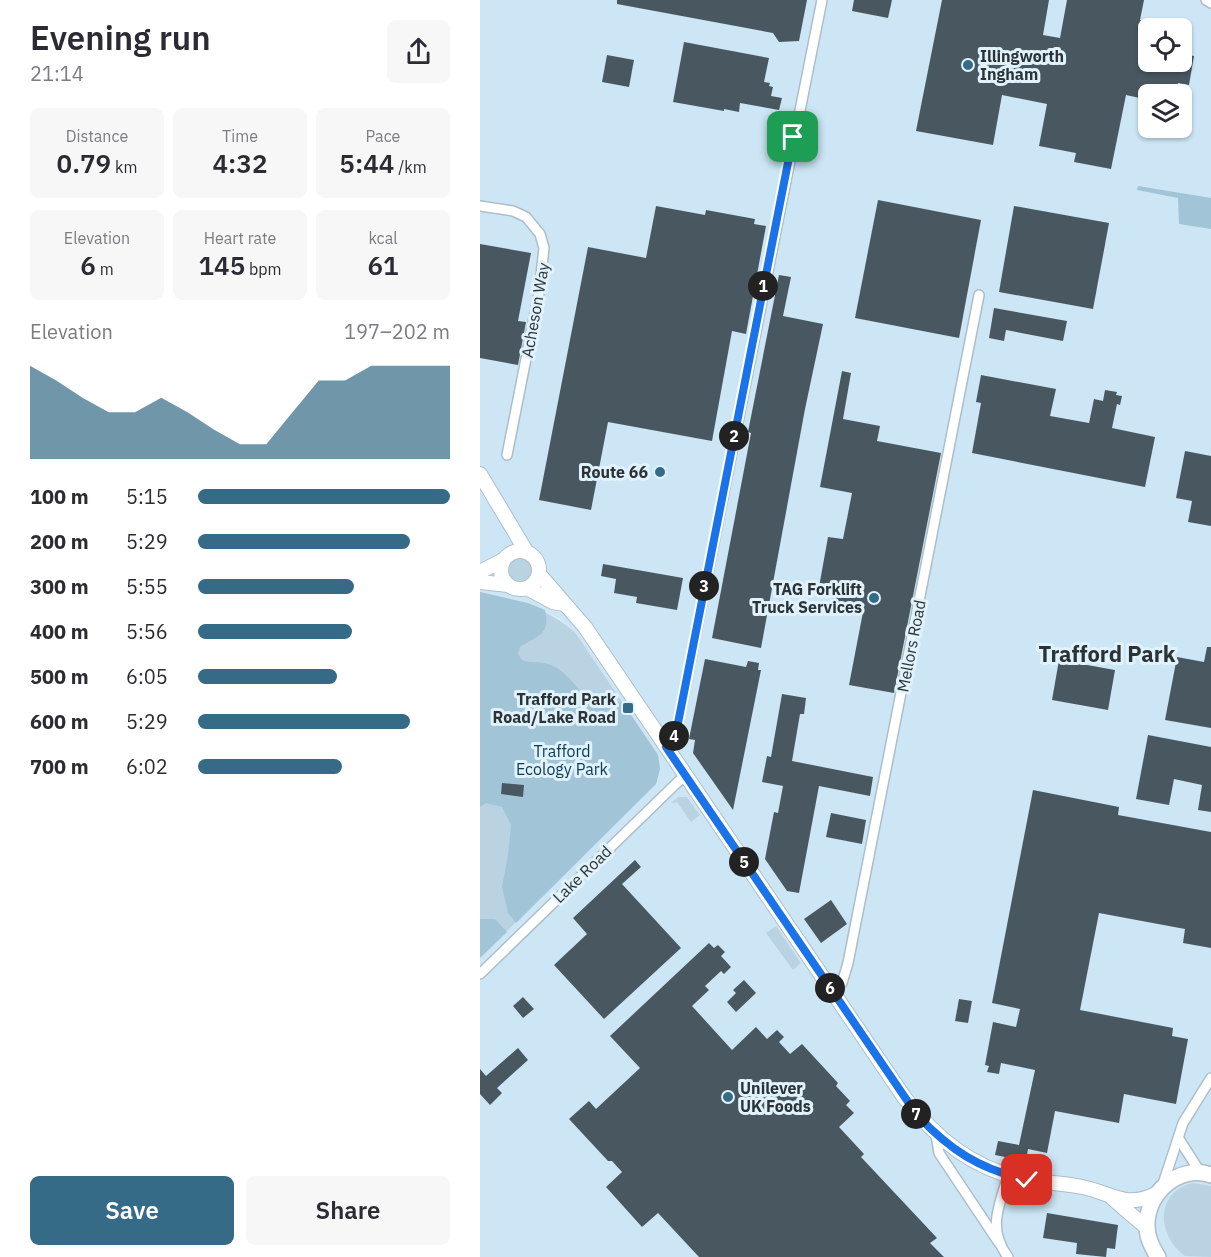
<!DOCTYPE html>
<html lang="en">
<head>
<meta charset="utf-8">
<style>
  :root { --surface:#fff; --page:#f7f7f7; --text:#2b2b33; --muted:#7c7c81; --accent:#356b86 }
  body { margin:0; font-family:"IBM Plex Sans",sans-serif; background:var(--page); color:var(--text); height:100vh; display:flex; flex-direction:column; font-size:22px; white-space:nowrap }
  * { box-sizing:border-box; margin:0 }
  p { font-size:20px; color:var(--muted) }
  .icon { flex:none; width:33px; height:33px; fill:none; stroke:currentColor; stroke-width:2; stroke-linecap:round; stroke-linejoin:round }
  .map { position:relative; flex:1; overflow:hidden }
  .side { display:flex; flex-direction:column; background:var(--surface); width:480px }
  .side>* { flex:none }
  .buttons { position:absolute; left:658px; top:18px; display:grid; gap:12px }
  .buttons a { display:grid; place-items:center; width:54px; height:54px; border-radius:9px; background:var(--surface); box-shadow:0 2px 4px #0004; font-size:30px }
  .pin { position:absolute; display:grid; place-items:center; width:51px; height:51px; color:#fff; margin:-26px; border-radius:12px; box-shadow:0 3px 9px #0006 }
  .km { position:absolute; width:30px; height:30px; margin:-15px; border-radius:50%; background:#222; color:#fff; font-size:16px; line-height:30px; text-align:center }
  .round { display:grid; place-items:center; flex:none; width:63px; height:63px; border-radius:9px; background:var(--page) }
  .headline { display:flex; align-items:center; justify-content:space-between; height:102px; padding:0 30px }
  h1 { font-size:33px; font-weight:600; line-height:45px }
  .metrics { display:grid; grid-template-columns:repeat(3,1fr); gap:9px; height:102px; padding:6px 30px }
  .metrics div { display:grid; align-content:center; border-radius:9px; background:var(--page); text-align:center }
  .metrics b { font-size:26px; font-weight:600 }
  .metrics small { font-size:16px; font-weight:400 }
  .metrics p { font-size:16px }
  .chart { height:168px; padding:12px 30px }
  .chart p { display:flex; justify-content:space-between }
  .chart svg { width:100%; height:108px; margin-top:6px; fill:var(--accent); opacity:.7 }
  .cta { display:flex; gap:12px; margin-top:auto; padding:12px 30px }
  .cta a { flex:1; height:69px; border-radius:9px; background:var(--accent); color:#fff; font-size:24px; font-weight:600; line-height:69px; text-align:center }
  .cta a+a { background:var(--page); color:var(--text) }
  ul { padding:0 30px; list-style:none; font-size:20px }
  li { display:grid; grid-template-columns:96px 72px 1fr; align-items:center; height:45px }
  li i { height:15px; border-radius:8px; background:var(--accent) }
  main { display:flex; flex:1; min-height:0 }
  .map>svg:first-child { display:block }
  .built { fill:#cde6f5; fill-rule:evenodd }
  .green { fill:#bad3e2 }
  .forest { fill:#a2c4d7 }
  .building { fill:#495860 }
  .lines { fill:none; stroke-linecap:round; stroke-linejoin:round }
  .street-casing { stroke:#adbec8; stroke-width:12 }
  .secondary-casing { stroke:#adbec8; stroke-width:16 }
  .primary-casing { stroke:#adbec8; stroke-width:18 }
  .street { stroke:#fff; stroke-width:9 }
  .secondary { stroke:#fff; stroke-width:14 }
  .primary { stroke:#fff; stroke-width:15 }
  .route-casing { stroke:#fff; stroke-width:12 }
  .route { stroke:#1a73e8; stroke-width:8 }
  .poi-dot { fill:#356b86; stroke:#e0f2fc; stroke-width:2 }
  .labels { text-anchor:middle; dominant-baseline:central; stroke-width:6; stroke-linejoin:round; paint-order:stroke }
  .poi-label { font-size:16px; font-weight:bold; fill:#2c3337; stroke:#e0f2fc; text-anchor:end }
  .street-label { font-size:16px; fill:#2c3337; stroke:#e0f2fc }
  .park-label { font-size:16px; fill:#0c3a4f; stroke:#e0f2fc }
  .district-label { font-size:22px; font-weight:bold; fill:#2c3337; stroke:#e0f2fc }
</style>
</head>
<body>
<main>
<section class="side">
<div class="headline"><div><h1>Evening run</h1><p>21:14</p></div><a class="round"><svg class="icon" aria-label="share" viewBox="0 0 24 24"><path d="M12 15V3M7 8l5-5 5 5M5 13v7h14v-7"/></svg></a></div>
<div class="metrics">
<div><p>Distance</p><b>0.79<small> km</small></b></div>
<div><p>Time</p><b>4:32</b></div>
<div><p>Pace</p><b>5:44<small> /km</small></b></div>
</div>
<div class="metrics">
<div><p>Elevation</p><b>6<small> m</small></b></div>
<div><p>Heart rate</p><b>145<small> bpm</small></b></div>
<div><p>kcal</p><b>61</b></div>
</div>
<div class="chart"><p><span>Elevation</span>197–202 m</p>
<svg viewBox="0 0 160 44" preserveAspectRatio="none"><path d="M0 44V6L10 12L20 19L30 25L40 25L50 19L60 25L70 32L80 38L90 38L100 25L110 12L120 12L130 6L140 6L150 6L160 6V44z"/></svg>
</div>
<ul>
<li><b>100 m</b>5:15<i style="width:100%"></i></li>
<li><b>200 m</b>5:29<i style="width:84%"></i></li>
<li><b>300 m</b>5:55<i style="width:62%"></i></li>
<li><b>400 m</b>5:56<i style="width:61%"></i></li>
<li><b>500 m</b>6:05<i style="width:55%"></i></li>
<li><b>600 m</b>5:29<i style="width:84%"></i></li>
<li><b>700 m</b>6:02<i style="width:57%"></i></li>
</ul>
<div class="cta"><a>Save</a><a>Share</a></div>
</section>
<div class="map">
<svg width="731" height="1257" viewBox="0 0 731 1257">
  <rect width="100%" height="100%" fill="#e0f2fc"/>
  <path class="built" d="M0,0H731V1257H0V958L176,784L180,769L178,755L95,632L80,619L48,603L0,592ZM669,28H702V62H669ZM669,94H702V128H669Z"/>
  <g class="green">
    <circle cx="40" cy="569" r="12"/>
    <path d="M0,592C36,600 66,607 95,632L178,755L180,769L176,784L0,958Z"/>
    <polygon points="198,797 207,797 220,815 211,822 197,802 191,803"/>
    <polygon points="296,926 321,963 313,970 286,933"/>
    <path d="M713,1183L731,1186V1257L705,1256C677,1236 674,1192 713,1183Z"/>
  </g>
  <g class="forest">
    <polygon points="658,186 731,198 731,229 699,224 698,198 657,190"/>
    <path d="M0,592L48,603L65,610C71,635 57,636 40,647L38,653L41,659C48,664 55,661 64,663C83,667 95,685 107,699L122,698L143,703L178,755L180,769L176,784L36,923L28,913L22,887L28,855L31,825L22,807L6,803L0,807Z"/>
    <polygon points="0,919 15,919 27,932 0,958"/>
  </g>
  <g class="building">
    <polygon points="137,0 327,0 319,41 299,42 293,33 137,4"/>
    <polygon points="374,0 412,0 408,18 372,11"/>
    <polygon points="462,0 569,0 563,35 580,38 587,0 664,0 660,20 669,22 669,62 702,62 702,54 714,56 709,85 698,83 695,94 669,94 669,100 646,95 631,169 594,162 596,153 559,146 567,104 522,95 513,145 436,131"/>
    <polygon points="204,42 289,58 284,82 290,83 289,86 293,87 291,96 302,98 299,110 260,103 259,112 244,109 244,111 193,102"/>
    <polygon points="127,55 154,60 149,87 122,82"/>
    <polygon points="398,200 501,220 479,338 375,318"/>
    <polygon points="176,206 225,215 226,210 275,219 274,224 286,226 266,334 252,331 232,441 128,422 111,510 59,500 108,247 166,258"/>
    <polygon points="534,206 629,223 613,309 519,292"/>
    <polygon points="0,244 51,253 38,321 46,322 38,365 0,358"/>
    <polygon points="299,275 311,277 303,316 343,324 325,409 281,648 232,638 271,433 268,432"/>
    <polygon points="514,308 587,321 583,341 526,330 524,341 509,338"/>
    <polygon points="362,371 371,373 363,419 400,426 397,441 461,453 414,693 369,685 383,612 351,606 354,590 339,587 348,537 363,539 372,493 340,487"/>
    <polygon points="501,375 576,389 570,416 609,423 614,399 623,401 625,390 637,392 636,395 642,396 640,405 637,404 632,428 675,437 665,487 492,453 501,403 496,402"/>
    <polygon points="705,451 731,456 731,526 708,522 712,501 696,498"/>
    <polygon points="123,564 203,578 197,610 156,603 157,597 134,593 136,579 121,576"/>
    <polygon points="727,647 731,647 731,728 685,720 697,657 724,662"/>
    <polygon points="225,659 266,667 268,661 279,663 278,670 281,670 253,810 213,753 215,740 209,739"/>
    <polygon points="579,660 635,670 628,710 572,700"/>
    <polygon points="302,694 326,698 324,714 320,714 312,761 393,777 390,796 339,786 319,893 307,891 285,859 294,812 298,813 303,786 282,782 287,756 291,757"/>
    <polygon points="668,735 731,747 731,812 718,810 722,785 694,779 689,805 656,799"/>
    <polygon points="22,783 44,785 43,797 21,794"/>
    <polygon points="553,790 639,807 638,815 731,832 731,948 703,943 705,929 619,913 600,1010 693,1028 692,1036 708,1039 696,1104 644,1094 639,1123 575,1111 567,1153 548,1149 546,1161 515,1155 518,1141 539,1145 555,1070 521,1063 519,1074 507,1072 509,1066 505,1065 513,1022 536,1027 540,1009 512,1003"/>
    <polygon points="351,813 386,820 382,844 346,837"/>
    <polygon points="155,860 161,867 142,884 201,948 124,1019 74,965 107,934 93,918"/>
    <polygon points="351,900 367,924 341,943 324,919"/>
    <polygon points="229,943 234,948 238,945 245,952 241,956 251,967 244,974 241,971 225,986 229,990 212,1006 252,1050 276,1027 287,1039 297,1030 304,1037 299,1042 310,1054 322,1044 358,1083 356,1086 370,1101 366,1105 374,1113 359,1127 384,1154 381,1157 457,1238 450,1243 464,1257 219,1257 178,1213 162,1227 126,1187 142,1172 132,1161 128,1161 89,1119 109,1101 116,1109 160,1068 130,1036"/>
    <polygon points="264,980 276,993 256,1012 247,1002 256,993 253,990"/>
    <polygon points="43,997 54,1009 43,1018 33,1006"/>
    <polygon points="479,999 492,1001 488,1023 475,1021"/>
    <polygon points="38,1048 48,1060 17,1088 22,1093 10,1105 0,1094 0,1069 6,1076"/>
    <polygon points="567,1213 638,1225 635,1249 627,1248 626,1257 596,1254 597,1243 563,1238"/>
  </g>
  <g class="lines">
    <g class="street-casing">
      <g id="street">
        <polyline points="726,0 731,3"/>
        <polyline points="0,206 33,211 46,217 60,234 64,248 59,293 27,455"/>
        <polyline points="186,747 192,742 198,723 342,0"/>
        <polyline points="0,974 205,775"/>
        <polyline points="353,992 362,983 368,963 499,295"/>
        <polyline points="456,1135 459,1153 519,1243"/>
        <polyline points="699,1139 720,1172"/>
        <path d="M528,1176C519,1206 507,1229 528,1257"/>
        <polyline points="682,1187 703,1123 731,1078"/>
      </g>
    </g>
    <g class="secondary-casing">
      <g id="secondary">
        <polyline points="0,474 46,551"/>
        <circle cx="40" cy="570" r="19"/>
        <polyline points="0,572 23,560"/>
        <path d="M59,574L105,627L424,1097C456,1139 494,1170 547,1180C565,1183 584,1183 602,1187C632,1193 645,1209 676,1194"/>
        <polyline points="0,582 28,585"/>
        <polyline points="47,588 73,602 84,604"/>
        <polyline points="632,1198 667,1228"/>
      </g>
    </g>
    <g class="primary-casing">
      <path id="primary" d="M678,1257C672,1247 667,1238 667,1226C666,1193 699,1164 731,1175"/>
    </g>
    <use href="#street" class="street"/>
    <use href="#secondary" class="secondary"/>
    <use href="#primary" class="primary"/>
  </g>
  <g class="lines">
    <g class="route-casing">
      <path id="route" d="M313,137L198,723L192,742L186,747L437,1115C470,1150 499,1169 547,1180"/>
    </g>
    <use href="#route" class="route"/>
  </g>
  <g class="poi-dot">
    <circle cx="488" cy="65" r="6"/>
    <circle cx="180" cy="472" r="6"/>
    <circle cx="394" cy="598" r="6"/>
    <rect x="142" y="702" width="12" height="12" rx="3"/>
    <circle cx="248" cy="1097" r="6"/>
  </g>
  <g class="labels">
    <g class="poi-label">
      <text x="500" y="56" text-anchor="start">Illingworth<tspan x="500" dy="18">Ingham</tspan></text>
      <text x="168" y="472">Route 66</text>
      <text x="382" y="589">TAG Forklift<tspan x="382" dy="18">Truck Services</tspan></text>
      <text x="136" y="699">Trafford Park<tspan x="136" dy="18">Road/Lake Road</tspan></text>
      <text x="260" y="1088" text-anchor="start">Unilever<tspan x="260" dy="18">UK Foods</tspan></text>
    </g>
    <g class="street-label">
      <text transform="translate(55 310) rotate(-80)">Acheson Way</text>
      <text transform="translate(431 646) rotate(-79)">Mellors Road</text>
      <text transform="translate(102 874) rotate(-44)">Lake Road</text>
    </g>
    <g class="park-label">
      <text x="82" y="751">Trafford<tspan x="82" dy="18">Ecology Park</tspan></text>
    </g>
    <g class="district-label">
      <text x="627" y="653">Trafford Park</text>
    </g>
  </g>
</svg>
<div class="buttons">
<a><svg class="icon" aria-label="locate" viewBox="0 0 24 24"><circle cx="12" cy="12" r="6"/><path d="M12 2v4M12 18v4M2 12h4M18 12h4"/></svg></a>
<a><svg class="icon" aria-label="layers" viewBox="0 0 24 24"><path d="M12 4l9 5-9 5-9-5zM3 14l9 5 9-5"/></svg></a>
</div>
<div class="pin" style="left:313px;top:137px;background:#1e9e55"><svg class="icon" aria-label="arrive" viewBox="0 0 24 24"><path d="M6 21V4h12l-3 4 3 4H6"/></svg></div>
<div class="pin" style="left:547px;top:1180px;background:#d93025"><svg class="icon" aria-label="check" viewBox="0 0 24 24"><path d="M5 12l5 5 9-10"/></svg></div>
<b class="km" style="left:283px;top:286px">1</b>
<b class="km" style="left:254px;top:436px">2</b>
<b class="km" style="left:224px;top:586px">3</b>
<b class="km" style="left:194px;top:736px">4</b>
<b class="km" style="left:264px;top:862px">5</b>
<b class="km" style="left:350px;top:988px">6</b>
<b class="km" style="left:436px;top:1114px">7</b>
</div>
</main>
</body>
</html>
